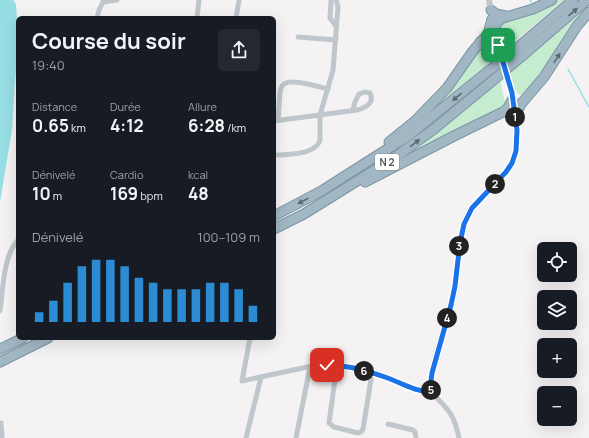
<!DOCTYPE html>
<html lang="fr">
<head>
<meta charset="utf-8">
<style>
  :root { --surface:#171b24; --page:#242831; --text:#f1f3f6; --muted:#9ea1a6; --accent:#2c8cd3 }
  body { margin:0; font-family:Manrope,sans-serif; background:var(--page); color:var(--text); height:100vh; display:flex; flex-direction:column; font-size:15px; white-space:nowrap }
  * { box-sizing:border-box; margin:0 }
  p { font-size:13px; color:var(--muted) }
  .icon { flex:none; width:22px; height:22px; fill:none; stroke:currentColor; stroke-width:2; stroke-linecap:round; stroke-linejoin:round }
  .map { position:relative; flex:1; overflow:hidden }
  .details { position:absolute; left:16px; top:16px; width:260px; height:324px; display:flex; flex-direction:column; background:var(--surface); border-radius:6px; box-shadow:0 4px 16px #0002 }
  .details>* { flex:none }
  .fabs { position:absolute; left:537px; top:242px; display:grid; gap:8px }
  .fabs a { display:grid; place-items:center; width:40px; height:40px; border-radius:6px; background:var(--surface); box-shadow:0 4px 16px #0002; font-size:20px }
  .pin { position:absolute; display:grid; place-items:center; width:34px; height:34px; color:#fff; margin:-17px; border-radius:8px; box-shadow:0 2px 6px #0006 }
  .km { position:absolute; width:20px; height:20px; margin:-10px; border-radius:50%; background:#222; color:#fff; font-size:11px; line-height:20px; text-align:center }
  .round { display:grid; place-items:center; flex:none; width:42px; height:42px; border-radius:6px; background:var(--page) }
  .head { display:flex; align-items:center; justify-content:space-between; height:68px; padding:0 16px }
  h1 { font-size:22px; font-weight:700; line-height:30px }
  .stats { display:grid; grid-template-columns:repeat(3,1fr); gap:6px; height:68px; padding:4px 16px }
  .stats div { display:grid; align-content:center }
  .stats b { font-size:17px; font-weight:700 }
  .stats small { font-size:11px; font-weight:400 }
  .stats p { font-size:11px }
  .chart { height:112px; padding:8px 16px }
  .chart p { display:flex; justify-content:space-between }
  .chart svg { width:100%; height:72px; margin-top:4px; stroke:var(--accent); stroke-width:6 }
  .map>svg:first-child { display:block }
  .green { fill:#c6eccf }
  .water { fill:#97dee4 }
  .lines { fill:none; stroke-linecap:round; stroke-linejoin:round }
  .stream { stroke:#97dee4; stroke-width:1.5 }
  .trunk-casing { stroke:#7a95a6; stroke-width:11 }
  .minor { stroke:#bfc7cc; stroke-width:5 }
  .tertiary { stroke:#bfc7cc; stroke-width:6 }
  .trunk { stroke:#a2b7c4; stroke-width:9 }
  .trunk-bridge-casing { stroke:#7a95a6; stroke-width:11; stroke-linecap:butt }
  .trunk-bridge { stroke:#a2b7c4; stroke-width:9 }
  .oneway { fill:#5c6a72 }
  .route-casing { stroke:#fff; stroke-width:8 }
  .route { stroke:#1a73e8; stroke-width:5 }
  .labels { text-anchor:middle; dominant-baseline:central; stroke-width:3.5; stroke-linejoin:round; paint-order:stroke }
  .shield { fill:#fff; stroke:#81898e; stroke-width:1 }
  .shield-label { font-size:10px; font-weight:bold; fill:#4b575d }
</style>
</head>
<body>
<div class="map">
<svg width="589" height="438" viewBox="0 0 589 438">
  <rect width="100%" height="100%" fill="#f4f2f2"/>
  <g class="green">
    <polygon points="556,0 564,0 503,51 500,26 502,22 545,7"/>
    <polygon points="585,8 586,10 564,39 537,79 526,94 520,95 514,89 508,72"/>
    <polygon points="486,45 494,49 497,56 427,114 481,47"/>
    <polygon points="498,67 500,69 401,148 323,199 322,196 399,146 445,112"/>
    <polygon points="500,79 505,104 502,109 422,146 405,157 404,155"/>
  </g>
  <polygon class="water" points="0,0 13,0 16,4 18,35 12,130 0,202"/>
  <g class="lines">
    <g class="stream">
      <polyline points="530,0 531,2"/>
      <polyline points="568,69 589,107"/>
    </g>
    <g class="trunk-casing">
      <g id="trunk">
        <polyline points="491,10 496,14 506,16"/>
        <polyline points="495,29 497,22 503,18 533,9 552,0"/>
        <polyline points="480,42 490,41 498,45"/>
        <polyline points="516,49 573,0"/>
        <polyline points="522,56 587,0"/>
        <polyline points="516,121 517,112 521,104 544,77 577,26 589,12"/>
        <polyline points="389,142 415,121 447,88 473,51 488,34 492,19"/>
        <polyline points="365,182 454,136 503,112 508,108 512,100"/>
        <polyline points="274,216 323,190 408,136 487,72"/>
        <polyline points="274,229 304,214 394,158 434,129 491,82"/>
        <polyline points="0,349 23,338"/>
        <polyline points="0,362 48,338"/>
      </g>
    </g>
    <g class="minor">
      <polyline points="331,0 330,18 336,26"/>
      <polyline points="103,2 117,0"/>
      <polyline points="97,18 99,10 103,2"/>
      <polyline points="197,18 199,0"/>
      <polyline points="236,18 239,0"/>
      <polyline points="298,37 336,40"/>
      <path d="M278,120L280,92C281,89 281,86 284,84C292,78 319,87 328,89"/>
      <path d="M274,121L357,110C365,108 375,103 370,93L365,92L359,94L355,102L353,110"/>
      <path d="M278,155C291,154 313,155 320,141V115L333,70L338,7L336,0"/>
      <path d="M0,311C3,290 3,256 18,240"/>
      <path d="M250,338L242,381L312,366L337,365L385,377L423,392L432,393C448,410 454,413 459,438"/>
      <polyline points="337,365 329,423 334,427 358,433 361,432 363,429 372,373"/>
      <polyline points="1,423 2,438"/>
      <polyline points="388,424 413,430 415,432 416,438"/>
      <polyline points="246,438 261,377"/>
      <polyline points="296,438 310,367"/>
    </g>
    <g class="tertiary">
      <polyline points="489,0 491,12"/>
      <polyline points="494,25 512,93 513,104"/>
      <path d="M432,393C426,372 446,326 452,304C459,276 455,244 466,217C470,208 477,202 484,196C510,170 522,158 515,119"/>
    </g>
    <use href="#trunk" class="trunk"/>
    <g class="trunk-bridge-casing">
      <g id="trunk-bridge">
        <polyline points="487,72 516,49"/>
        <polyline points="491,82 522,56"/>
      </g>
    </g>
    <use href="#trunk-bridge" class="trunk-bridge"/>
  </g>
  <defs><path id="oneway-solid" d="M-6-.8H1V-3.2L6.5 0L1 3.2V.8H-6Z"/></defs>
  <g class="oneway">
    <use href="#oneway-solid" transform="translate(573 12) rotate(-41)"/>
    <use href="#oneway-solid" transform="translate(557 58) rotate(-57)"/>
    <use href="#oneway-solid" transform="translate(457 97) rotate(140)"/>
    <use href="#oneway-solid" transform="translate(415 143) rotate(-37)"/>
    <use href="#oneway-solid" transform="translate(303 201) rotate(152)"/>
  </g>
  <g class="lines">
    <g class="route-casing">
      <path id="route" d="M327,365C346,365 366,370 385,377C400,382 415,392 432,392L430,388L432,373L451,305L455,286L460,243L464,224L472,208L506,172L512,163L516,151L517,130L512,93L498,45"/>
    </g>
    <use href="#route" class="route"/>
  </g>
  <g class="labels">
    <rect class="shield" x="375" y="154" width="24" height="16" rx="3"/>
    <g class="shield-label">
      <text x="387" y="162">N 2</text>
    </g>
  </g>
</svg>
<div class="fabs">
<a><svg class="icon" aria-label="locate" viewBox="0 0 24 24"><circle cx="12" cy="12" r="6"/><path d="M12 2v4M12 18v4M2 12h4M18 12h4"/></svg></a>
<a><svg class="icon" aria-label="layers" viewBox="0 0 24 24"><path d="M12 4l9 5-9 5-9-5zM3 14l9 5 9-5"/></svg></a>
<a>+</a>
<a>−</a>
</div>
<div class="pin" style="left:498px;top:45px;background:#1e9e55"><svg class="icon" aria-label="arrive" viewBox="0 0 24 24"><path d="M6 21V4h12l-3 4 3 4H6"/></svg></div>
<div class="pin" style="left:327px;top:365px;background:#d93025"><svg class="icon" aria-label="check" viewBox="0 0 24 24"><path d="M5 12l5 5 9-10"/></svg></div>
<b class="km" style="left:515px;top:117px">1</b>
<b class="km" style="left:495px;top:184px">2</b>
<b class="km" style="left:459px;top:246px">3</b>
<b class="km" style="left:447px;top:318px">4</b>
<b class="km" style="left:431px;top:390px">5</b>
<b class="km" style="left:364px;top:371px">6</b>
<section class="details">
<div class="head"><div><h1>Course du soir</h1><p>19:40</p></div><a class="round"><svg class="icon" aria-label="share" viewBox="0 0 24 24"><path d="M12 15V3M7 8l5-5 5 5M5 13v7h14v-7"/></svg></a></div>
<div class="stats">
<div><p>Distance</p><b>0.65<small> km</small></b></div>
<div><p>Durée</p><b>4:12</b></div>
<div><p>Allure</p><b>6:28<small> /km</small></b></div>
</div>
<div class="stats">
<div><p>Dénivelé</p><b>10<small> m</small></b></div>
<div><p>Cardio</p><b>169<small> bpm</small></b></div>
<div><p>kcal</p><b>48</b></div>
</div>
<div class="chart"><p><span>Dénivelé</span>100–109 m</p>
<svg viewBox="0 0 160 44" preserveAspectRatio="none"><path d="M5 44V38M15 44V31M25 44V20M35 44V10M45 44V6M55 44V6M65 44V10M75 44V17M85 44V20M95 44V24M105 44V24M115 44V24M125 44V20M135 44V20M145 44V24M155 44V34"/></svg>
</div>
</section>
</div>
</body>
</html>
